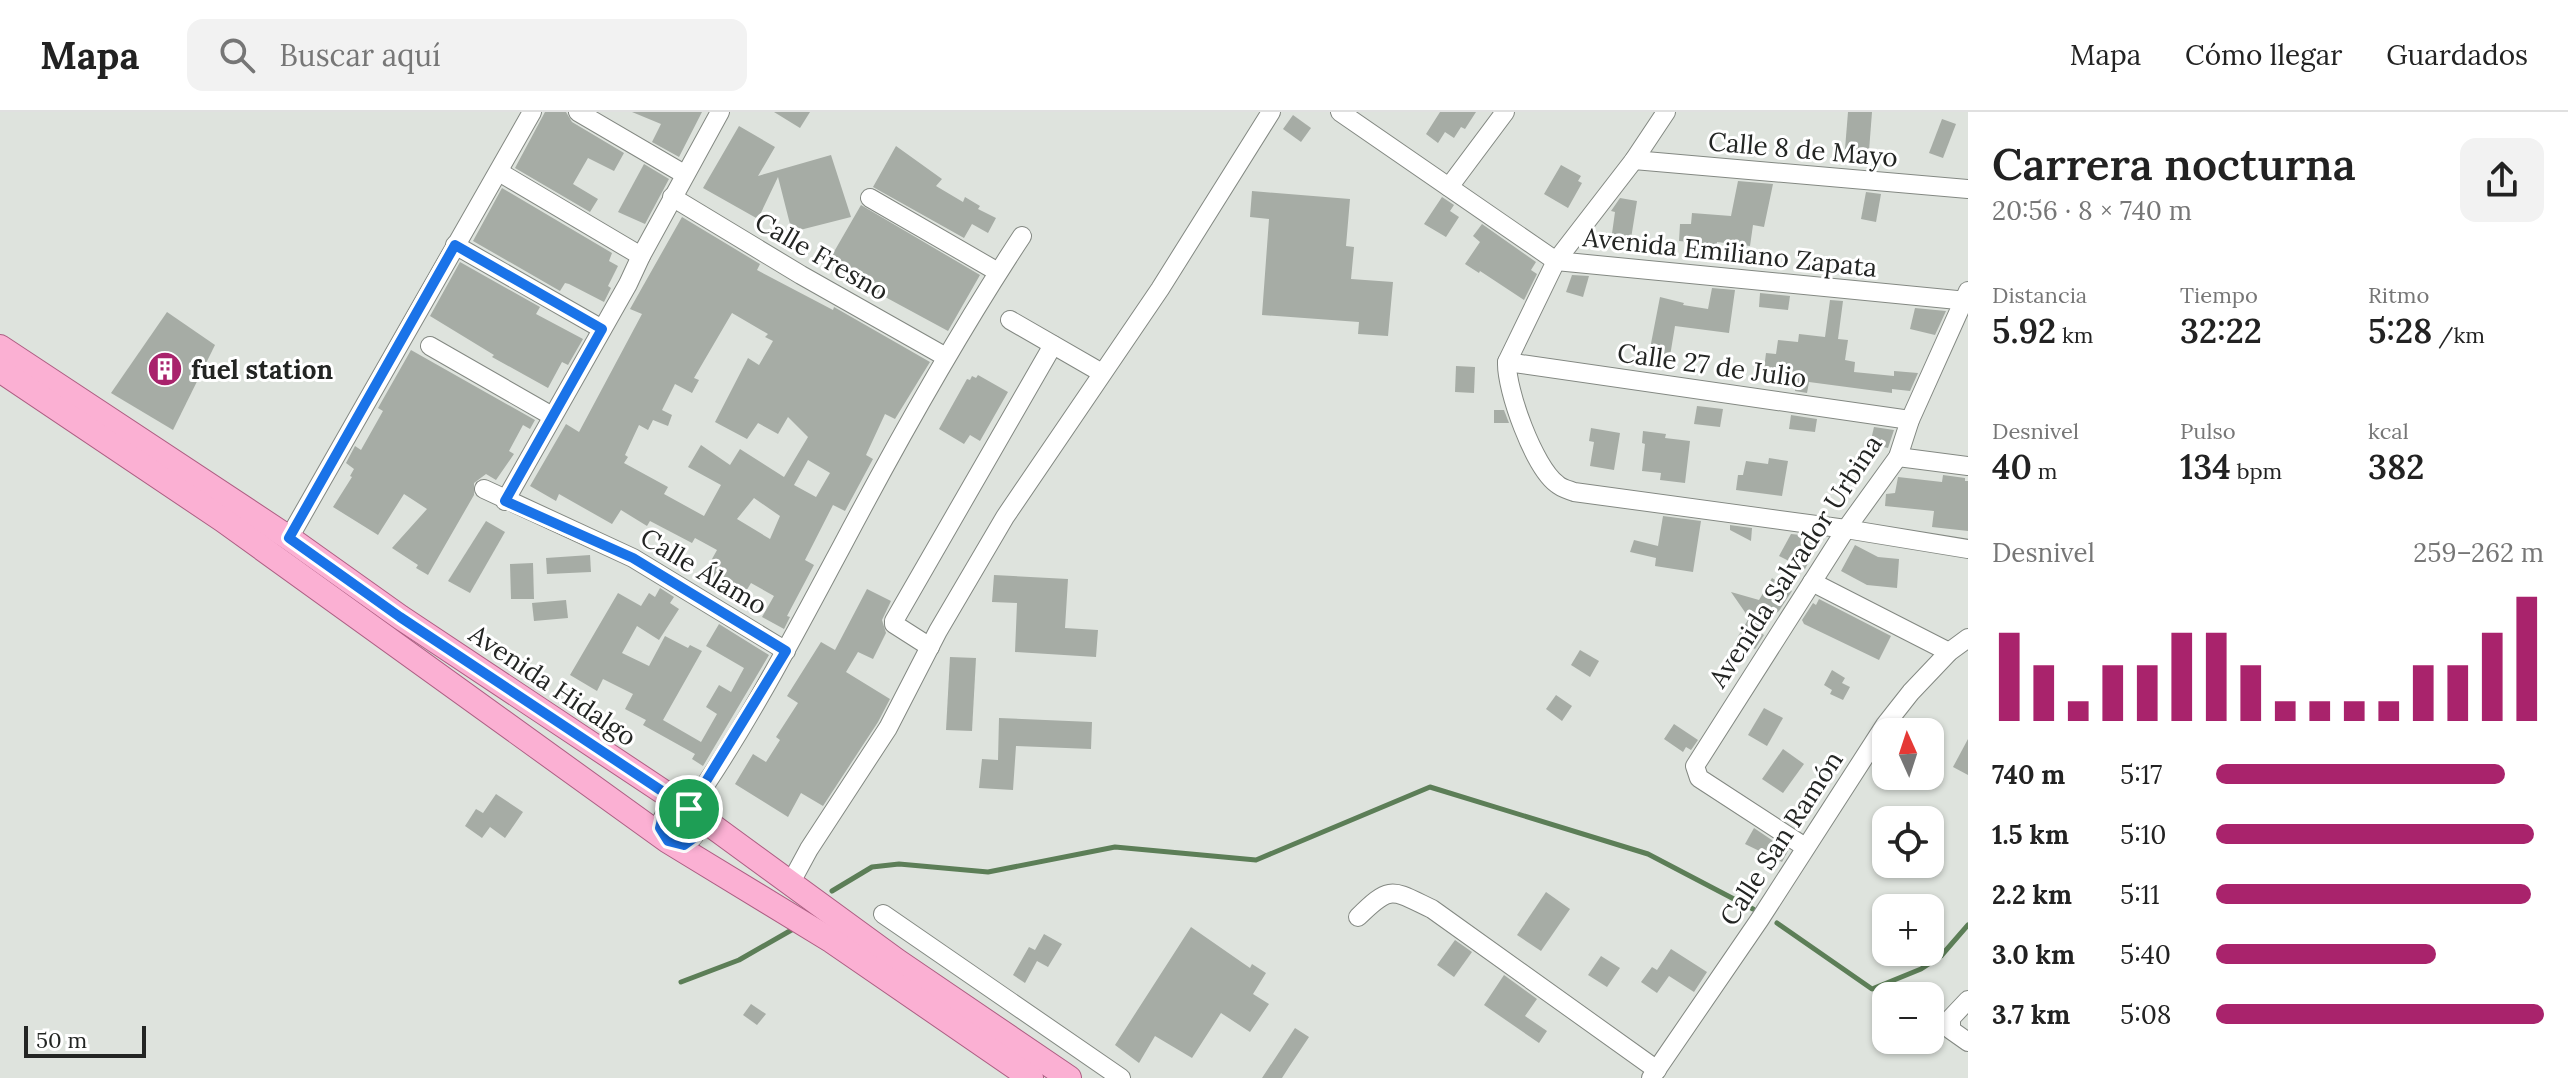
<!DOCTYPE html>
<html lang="es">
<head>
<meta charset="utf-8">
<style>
  :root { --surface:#fff; --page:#f2f2f2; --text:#222; --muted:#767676; --line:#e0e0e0; --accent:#a9236c }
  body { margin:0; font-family:Lora,serif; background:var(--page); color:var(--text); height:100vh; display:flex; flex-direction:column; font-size:30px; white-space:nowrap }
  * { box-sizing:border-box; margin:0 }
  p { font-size:26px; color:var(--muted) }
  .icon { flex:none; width:44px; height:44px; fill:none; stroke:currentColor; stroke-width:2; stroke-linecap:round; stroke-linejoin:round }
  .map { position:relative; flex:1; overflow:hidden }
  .panel { display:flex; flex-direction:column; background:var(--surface); width:600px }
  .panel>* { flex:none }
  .needle { width:52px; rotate:357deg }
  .buttons { position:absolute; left:1872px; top:606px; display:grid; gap:16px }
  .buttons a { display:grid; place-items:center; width:72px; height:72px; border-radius:16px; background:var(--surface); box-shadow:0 2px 6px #0004; font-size:40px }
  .scale { position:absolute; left:24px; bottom:20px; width:122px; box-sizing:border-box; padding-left:8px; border:4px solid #232523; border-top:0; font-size:22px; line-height:28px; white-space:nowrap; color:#232523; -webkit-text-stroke:6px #fff; paint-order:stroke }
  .pin { position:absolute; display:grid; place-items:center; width:68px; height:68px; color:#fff; margin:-34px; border:4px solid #fff; border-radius:50%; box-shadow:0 2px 8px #0007 }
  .round { display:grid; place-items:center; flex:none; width:84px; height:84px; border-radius:16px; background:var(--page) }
  .summary { display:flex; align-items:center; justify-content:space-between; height:136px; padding:0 24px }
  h1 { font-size:44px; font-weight:600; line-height:60px }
  .figures { display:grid; grid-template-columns:repeat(3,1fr); gap:12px; height:136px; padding:8px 24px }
  .figures div { display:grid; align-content:center }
  .figures b { font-size:34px; font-weight:600 }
  .figures small { font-size:22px; font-weight:400 }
  .figures p { font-size:22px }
  .chart { height:224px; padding:16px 24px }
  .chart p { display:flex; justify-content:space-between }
  .chart svg { width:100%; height:144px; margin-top:8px; stroke:var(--accent); stroke-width:6 }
  ul { padding:0 24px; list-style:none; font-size:26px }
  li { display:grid; grid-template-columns:128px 96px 1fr; align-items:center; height:60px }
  li i { height:20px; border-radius:10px; background:var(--accent) }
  header { display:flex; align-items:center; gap:48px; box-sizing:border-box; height:112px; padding:0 40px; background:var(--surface); border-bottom:2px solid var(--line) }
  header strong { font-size:38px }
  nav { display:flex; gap:44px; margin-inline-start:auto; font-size:28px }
  .search { width:560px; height:72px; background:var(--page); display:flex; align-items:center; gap:20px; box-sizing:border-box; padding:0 28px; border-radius:16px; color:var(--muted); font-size:30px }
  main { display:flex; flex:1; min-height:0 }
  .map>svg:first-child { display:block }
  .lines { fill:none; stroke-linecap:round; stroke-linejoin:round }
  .stream { stroke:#5c7e57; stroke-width:5 }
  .building { fill:#a6aca5; fill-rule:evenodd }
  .minor-casing { stroke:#838882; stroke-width:20 }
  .major-casing { stroke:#ad5e83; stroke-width:26 }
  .minor { stroke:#fff; stroke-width:18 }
  .major { stroke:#fbb0d3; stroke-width:24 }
  .route-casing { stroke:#fff; stroke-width:16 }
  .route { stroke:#1a73e8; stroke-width:10 }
  .labels { text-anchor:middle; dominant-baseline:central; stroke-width:6; stroke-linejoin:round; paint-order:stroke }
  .street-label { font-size:26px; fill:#232523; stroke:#fff }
  .poi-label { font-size:26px; font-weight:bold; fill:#232523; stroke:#fff; text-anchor:start }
</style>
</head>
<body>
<header>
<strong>Mapa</strong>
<div class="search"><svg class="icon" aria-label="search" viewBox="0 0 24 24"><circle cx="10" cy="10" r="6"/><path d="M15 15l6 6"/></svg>Buscar aquí</div>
<nav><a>Mapa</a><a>Cómo llegar</a><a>Guardados</a></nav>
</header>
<main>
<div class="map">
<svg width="1968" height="966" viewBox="0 0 1968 966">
  <rect width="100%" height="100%" fill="#dee3dd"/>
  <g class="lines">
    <g class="stream">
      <polyline points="832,779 872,755 899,752 988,760 1115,735 1256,748 1430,675 1648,742 1753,797"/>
      <polyline points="1777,811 1872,877 1921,857 1941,844 1968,813"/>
      <polyline points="681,870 739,848 795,816"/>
    </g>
  </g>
  <g class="building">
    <polygon points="545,0 566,0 572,10 624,41 614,59 588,46 573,72 598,87 590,100 515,56"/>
    <polygon points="632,0 702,0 679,45 652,30 661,12"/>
    <polygon points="774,0 810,0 800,16"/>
    <polygon points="1440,0 1476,0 1465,17 1461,15 1454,26 1445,20 1438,31 1426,22"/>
    <polygon points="1848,0 1872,0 1869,39 1845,37"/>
    <polygon points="1293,3 1311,16 1301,30 1283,17"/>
    <polygon points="1942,7 1956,12 1943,46 1929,41"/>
    <polygon points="739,14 775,35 758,64 831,43 851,105 792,120 778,65 758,107 703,76"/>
    <polygon points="896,34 942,67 936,74 963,90 965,85 980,94 978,97 996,106 988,121 972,112 964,126 873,75"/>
    <polygon points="644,52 669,67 645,112 618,100"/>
    <polygon points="1561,53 1581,64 1578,69 1582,71 1568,96 1544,82"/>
    <polygon points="1738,69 1773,72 1764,115 1753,113 1750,134 1717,130 1717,137 1700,136 1700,131 1679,129 1680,112 1691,112 1692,101 1731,104"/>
    <polygon points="502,76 612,141 609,149 618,154 608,174 611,176 604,190 569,172 565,171 560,179 473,129"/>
    <polygon points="1252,79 1350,87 1346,134 1354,135 1351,167 1393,170 1388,224 1358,222 1359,210 1262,203 1269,107 1250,105"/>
    <polygon points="1866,80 1881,82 1876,110 1861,107"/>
    <polygon points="1442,85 1454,93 1450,99 1459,105 1446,125 1424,112"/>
    <polygon points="1620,86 1637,89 1629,139 1610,136 1615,100 1611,99"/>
    <polygon points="861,93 980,163 948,219 863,173 851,164 853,161 848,155 831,145"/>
    <path d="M682,105L760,152L757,158L833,198L834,195L930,250L895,307L885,302L866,343L873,347L845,399L833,393L805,448L814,453L787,504L790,505L784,517L762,505L774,484L751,471L742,486L702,465L717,438L695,426L692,431L650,409L647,414L621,398L612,412L559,382L556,389L530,374L566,312L579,320L642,202L630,197ZM732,201L768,222L765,225L773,229L759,253L748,246L715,310L747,327L758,311L778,322L788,305L808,325L784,365L740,337L730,353L701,333L688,355L721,373L704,404L664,382L668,375L624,351L628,345L625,343L639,313L648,318L653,308L668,314L672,303L662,298L675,272L692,281L699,268L694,266ZM808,348L830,361L816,385L794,373ZM754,386L780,404L770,427L737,407Z"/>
    <polygon points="1482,112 1536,150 1531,158 1537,162 1524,188 1480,159 1479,161 1465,152 1480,130 1473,124"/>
    <polygon points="460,150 540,195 536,202 583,227 568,253 562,250 548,276 492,245 494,243 430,204"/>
    <polygon points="1572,163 1589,164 1583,185 1566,180"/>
    <polygon points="1712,176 1735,178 1729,221 1675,214 1669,250 1648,247 1660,185 1684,191 1683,193 1708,197"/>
    <polygon points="1760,181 1790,184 1788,198 1759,195"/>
    <polygon points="1830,188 1843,189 1838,227 1848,228 1845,248 1855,250 1854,260 1894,264 1894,259 1918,261 1910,279 1892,277 1892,281 1809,270 1807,281 1795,279 1796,268 1763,265 1766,241 1776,242 1778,228 1798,230 1799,222 1825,225"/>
    <polygon points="1915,196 1946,199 1935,223 1910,217"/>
    <polygon points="167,200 215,233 173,318 111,281"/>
    <polygon points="411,238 535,308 530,317 523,313 509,339 514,342 496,368 486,362 474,371 474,383 428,463 416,456 418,453 392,436 427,397 404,382 378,423 333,395 352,365 350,364 354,357 346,351 355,334 361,338 383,299 378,296"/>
    <polygon points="1456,254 1475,255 1474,281 1455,280"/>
    <polygon points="978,263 1008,280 980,329 970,323 964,332 939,317 967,267 970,268 972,264 976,266"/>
    <polygon points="1697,294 1723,297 1720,315 1694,312"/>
    <polygon points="1494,298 1504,298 1509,311 1494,311"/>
    <polygon points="1791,303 1817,307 1815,320 1789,317"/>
    <polygon points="1874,315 1894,318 1888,336 1870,332"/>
    <polygon points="1591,316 1620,321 1614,358 1590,354 1594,330 1589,329"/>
    <polygon points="1643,319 1666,322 1665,326 1690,329 1685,371 1660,368 1661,361 1642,359 1645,332 1642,331"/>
    <polygon points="1769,346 1788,349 1782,384 1736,378 1738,363 1743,363 1746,349 1768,352"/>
    <polygon points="1943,363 1965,366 1965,369 1968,369 1968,419 1932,415 1934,399 1885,394 1886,382 1895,381 1898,365 1942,370"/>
    <polygon points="1663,404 1701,409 1693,460 1655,454 1656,446 1630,440 1634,428 1658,434"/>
    <polygon points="486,409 505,420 470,481 448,469"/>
    <polygon points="1730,413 1752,416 1751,429 1730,418"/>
    <polygon points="1791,422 1811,424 1820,429 1805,457 1779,444"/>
    <polygon points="1855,433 1878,445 1899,447 1897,476 1867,473 1841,459"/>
    <polygon points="590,443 591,460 547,462 546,446"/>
    <polygon points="533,451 534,487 511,487 510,452"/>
    <polygon points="994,463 1068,467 1065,516 1098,518 1096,545 1015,540 1017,491 992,490"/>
    <polygon points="1772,466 1792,479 1779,499 1755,517 1764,523 1755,537 1739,528 1734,531 1749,506 1731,480 1759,488"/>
    <polygon points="660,476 674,485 670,491 679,497 659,528 637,514 622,541 649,554 665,524 688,536 690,533 702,539 663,608 701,630 717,602 706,595 719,573 731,580 744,556 706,534 719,512 769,543 703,654 692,647 695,642 643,613 646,608 625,597 633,582 603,567 597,579 570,563 618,481 641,494 649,481 655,485"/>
    <polygon points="867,477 891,489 882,508 886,521 873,547 858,540 846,560 890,587 878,610 823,694 801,681 788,705 735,672 753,642 766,650 780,628 776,625 798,591 787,584 821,530 835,538"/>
    <polygon points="1819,487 1891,524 1879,548 1804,512 1802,508 1813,491 1816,493"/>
    <polygon points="566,488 568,506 534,509 532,491"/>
    <polygon points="1580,538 1599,549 1590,565 1571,553"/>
    <polygon points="950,545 976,546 972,619 946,618"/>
    <polygon points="1832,558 1845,566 1842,571 1850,575 1843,588 1830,582 1832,578 1824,573"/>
    <polygon points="1556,583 1572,594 1562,609 1546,597"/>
    <polygon points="1764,596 1783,606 1767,634 1748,623"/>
    <polygon points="999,606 1092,610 1091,637 1016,634 1013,678 979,676 982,647 998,648"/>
    <polygon points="1674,612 1698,628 1691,638 1686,635 1683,640 1664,627"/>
    <polygon points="1968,627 1968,663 1953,655"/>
    <polygon points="1783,637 1804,652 1783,681 1762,667"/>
    <polygon points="496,682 523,700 505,726 490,715 482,726 465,714 476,697 483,701"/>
    <polygon points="1754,716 1788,739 1782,750 1745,732"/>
    <polygon points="1546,780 1570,797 1541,839 1517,823"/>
    <polygon points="1191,815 1250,856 1252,852 1266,861 1253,882 1269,892 1250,920 1221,901 1192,946 1155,924 1139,951 1115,933"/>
    <polygon points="1044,822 1062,832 1048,855 1037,849 1025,871 1013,863 1029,835 1035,838"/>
    <polygon points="1455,828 1472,840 1454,865 1437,853"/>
    <polygon points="1671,837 1707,860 1694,880 1669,864 1657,881 1641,870 1652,855 1657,858"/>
    <polygon points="1601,844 1620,856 1607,875 1588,863"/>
    <polygon points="1504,863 1537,887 1525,904 1547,919 1539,931 1484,893"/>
    <polygon points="751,892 766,902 757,913 743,903"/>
    <polygon points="1295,916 1309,925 1289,955 1282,966 1262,966"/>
  </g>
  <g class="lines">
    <g class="minor-casing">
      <g id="minor">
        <polyline points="578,0 684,62"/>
        <polyline points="1340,0 1556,149 1968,189"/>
        <path d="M1666,0L1634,48L1556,149L1507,250C1506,278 1534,355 1557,372C1561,376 1569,378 1574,380L1846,417L1968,437"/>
        <polyline points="1634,48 1968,77"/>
        <polyline points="499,60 641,144"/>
        <polyline points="1449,75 1505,0"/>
        <polyline points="672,85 801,163 946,245"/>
        <polyline points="870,86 998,160"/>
        <polyline points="455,133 602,217"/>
        <polyline points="1010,208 1102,261"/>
        <polyline points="430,234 552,304"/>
        <polyline points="1507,250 1910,308"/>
        <polyline points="1898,345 1968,354"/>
        <polyline points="484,377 633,446 786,539"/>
        <polyline points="505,389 628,172 641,144 720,0"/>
        <polyline points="289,426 532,0"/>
        <polyline points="1812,470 1949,540"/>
        <polyline points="930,535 894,512 894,509 1053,233"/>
        <circle cx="679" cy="714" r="18"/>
        <path d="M689,697C747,614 794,523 842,434C898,328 956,224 1022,124"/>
        <polyline points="1805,735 1699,666 1695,654 1846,417 1898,345 1910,308 1968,179"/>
        <polyline points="790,772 809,737 888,616 938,519 1005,405 1160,177 1271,0"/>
        <polyline points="883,802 1121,966"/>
        <path d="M1358,805C1391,772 1392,778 1432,797L1657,958"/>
        <polyline points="1968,888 1951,906 1951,918 1968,930"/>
        <polyline points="1651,966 1760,807 1885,613 1911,580 1949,540 1968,526"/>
      </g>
    </g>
    <g class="major-casing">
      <g id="major">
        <polyline points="0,235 289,426 400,505 689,697 897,849 1069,966"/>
        <polyline points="0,258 223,408 668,729 832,829 1031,966"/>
      </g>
    </g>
    <use href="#minor" class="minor"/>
    <use href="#major" class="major"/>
  </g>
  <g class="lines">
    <g class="route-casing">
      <polyline id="route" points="689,697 400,505 289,426 455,133 602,217 505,389 633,446 786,539 689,697 675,696 663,703 660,716 668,729 684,733 695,725 697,710 689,697"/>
    </g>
    <use href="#route" class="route"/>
  </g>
  <defs>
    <g id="building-disc" transform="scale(1.8)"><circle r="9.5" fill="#a9236c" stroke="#fff"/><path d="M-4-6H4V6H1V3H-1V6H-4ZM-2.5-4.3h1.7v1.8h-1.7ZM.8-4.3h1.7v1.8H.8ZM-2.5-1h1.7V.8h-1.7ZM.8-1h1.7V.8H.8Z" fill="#fff"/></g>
  </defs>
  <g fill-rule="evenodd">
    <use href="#building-disc" x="165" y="257"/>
  </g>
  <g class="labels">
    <g class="street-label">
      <text transform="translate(1803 37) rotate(5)">Calle 8 de Mayo</text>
      <text transform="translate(1730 140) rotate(6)">Avenida Emiliano Zapata</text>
      <text transform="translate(822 144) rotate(30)">Calle Fresno</text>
      <text transform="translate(1712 253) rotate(8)">Calle 27 de Julio</text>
      <text transform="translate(1795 449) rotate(-57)">Avenida Salvador Urbina</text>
      <text transform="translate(704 459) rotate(31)">Calle Álamo</text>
      <text transform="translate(553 573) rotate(34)">Avenida Hidalgo</text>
      <text transform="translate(1781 726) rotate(-57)">Calle San Ramón</text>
    </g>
    <g class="poi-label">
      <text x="191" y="257">fuel station</text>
    </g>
  </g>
</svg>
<div class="buttons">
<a><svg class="needle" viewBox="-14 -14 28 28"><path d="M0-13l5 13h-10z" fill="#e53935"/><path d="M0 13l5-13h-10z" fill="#767676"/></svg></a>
<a><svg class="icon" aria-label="locate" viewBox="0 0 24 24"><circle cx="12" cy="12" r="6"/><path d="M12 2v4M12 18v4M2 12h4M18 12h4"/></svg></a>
<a>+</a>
<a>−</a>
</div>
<div class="scale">50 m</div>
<div class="pin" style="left:689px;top:697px;background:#1e9e55"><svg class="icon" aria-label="arrive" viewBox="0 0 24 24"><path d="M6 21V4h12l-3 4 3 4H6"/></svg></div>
</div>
<section class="panel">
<div class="summary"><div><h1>Carrera nocturna</h1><p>20:56 · 8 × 740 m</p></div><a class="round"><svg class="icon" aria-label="share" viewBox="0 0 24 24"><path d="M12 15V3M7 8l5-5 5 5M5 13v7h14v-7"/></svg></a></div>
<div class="figures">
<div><p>Distancia</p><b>5.92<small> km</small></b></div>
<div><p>Tiempo</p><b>32:22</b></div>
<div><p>Ritmo</p><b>5:28<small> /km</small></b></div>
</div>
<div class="figures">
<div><p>Desnivel</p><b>40<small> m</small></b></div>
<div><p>Pulso</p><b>134<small> bpm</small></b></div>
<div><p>kcal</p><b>382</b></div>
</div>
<div class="chart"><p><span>Desnivel</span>259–262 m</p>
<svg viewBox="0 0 160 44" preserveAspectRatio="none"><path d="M5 44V17M15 44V27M25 44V38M35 44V27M45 44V27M55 44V17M65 44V17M75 44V27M85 44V38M95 44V38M105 44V38M115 44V38M125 44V27M135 44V27M145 44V17M155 44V6"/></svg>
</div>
<ul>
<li><b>740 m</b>5:17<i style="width:88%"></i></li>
<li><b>1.5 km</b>5:10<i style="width:97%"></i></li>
<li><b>2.2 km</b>5:11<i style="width:96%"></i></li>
<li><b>3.0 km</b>5:40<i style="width:67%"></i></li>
<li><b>3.7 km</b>5:08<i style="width:100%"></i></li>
</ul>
</section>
</main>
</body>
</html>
